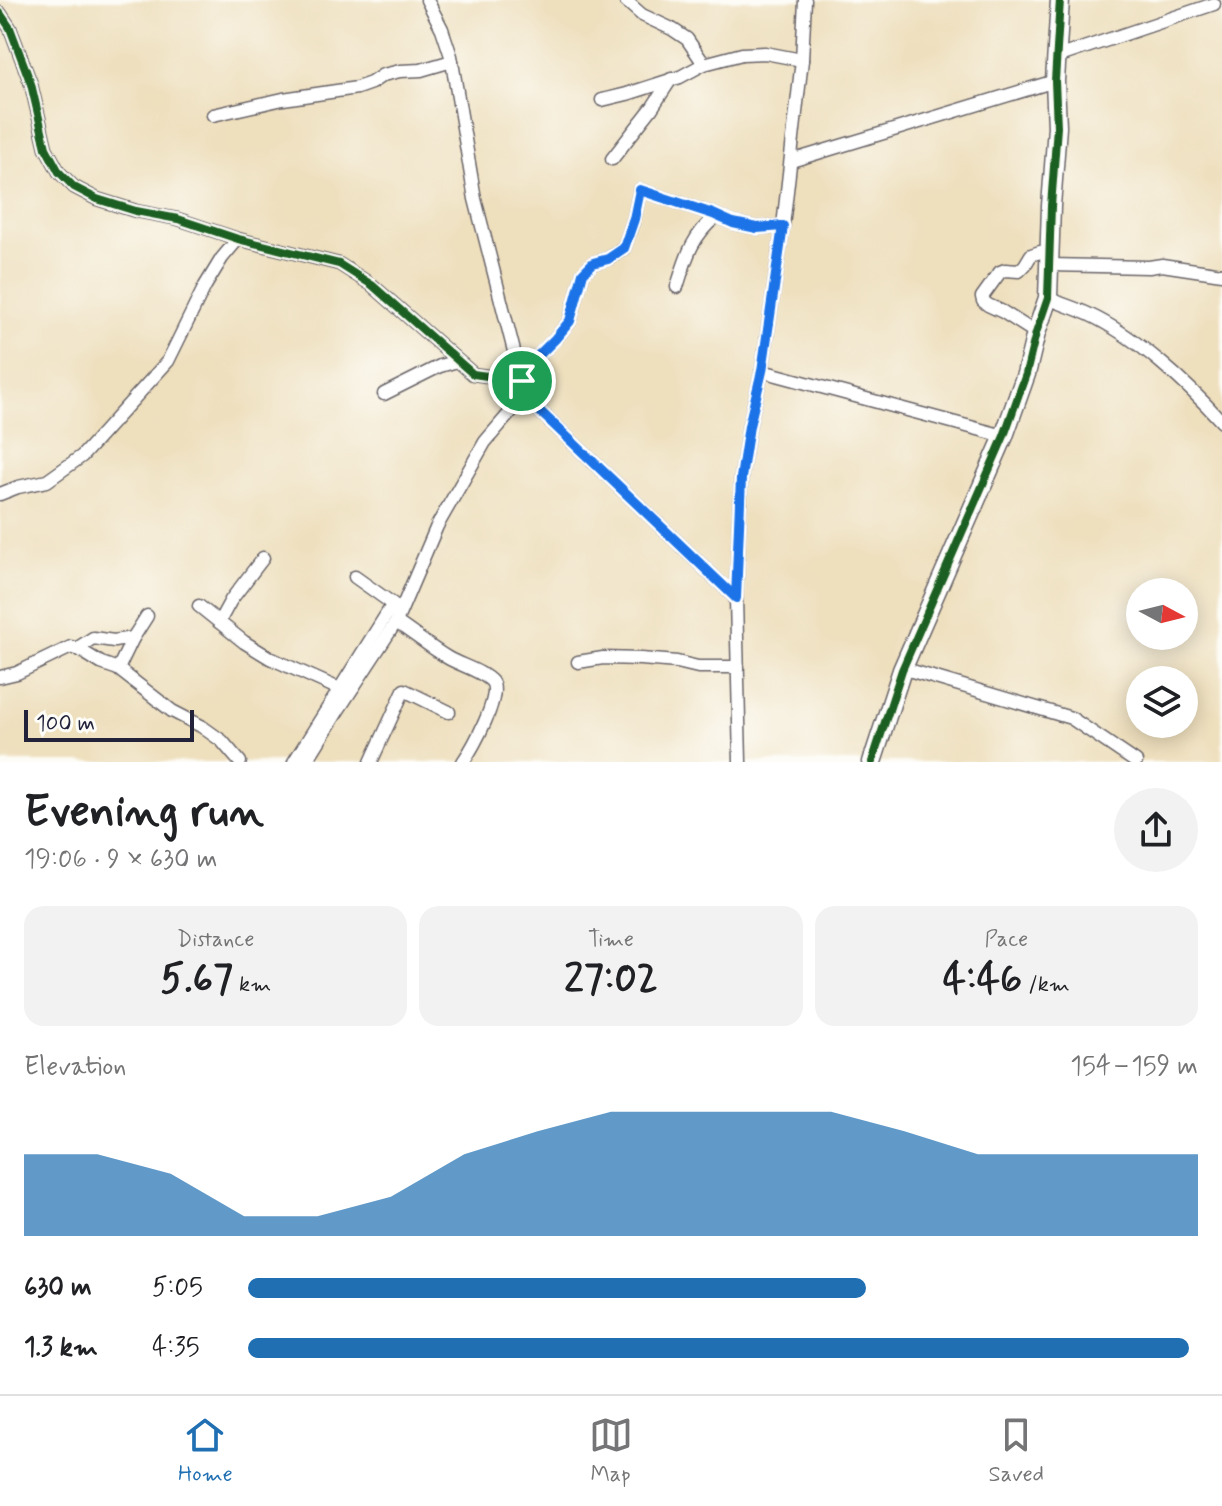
<!DOCTYPE html>
<html lang="en">
<head>
<meta charset="utf-8">
<style>
  :root { --surface:#fff; --page:#f2f2f2; --text:#202124; --muted:#757577; --line:#e0e0e0; --accent:#1f6fb2 }
  body { margin:0; font-family:Mynerve,sans-serif; background:var(--page); color:var(--text); height:100vh; display:flex; flex-direction:column; font-size:30px; white-space:nowrap }
  * { box-sizing:border-box; margin:0 }
  p { font-size:26px; color:var(--muted) }
  .icon { flex:none; width:44px; height:44px; fill:none; stroke:currentColor; stroke-width:2; stroke-linecap:round; stroke-linejoin:round }
  .map { position:relative; height:762px; overflow:hidden }
  .side { display:flex; flex-direction:column; background:var(--surface); flex:1 }
  .side>* { flex:none }
  .needle { width:52px; rotate:97deg }
  .buttons { position:absolute; left:1126px; top:578px; display:grid; gap:16px }
  .buttons a { display:grid; place-items:center; width:72px; height:72px; border-radius:50%; background:var(--surface); box-shadow:0 4px 20px #0003; font-size:40px }
  .scale { position:absolute; left:24px; bottom:20px; width:170px; box-sizing:border-box; padding-left:8px; border:4px solid #22223b; border-top:0; font-size:22px; line-height:28px; white-space:nowrap; color:#22223b; -webkit-text-stroke:6px #fdfcf7; paint-order:stroke }
  .pin { position:absolute; display:grid; place-items:center; width:68px; height:68px; color:#fff; margin:-34px; border:4px solid #fff; border-radius:50%; box-shadow:0 2px 8px #0007 }
  .round { display:grid; place-items:center; flex:none; width:84px; height:84px; border-radius:42px; background:var(--page) }
  .headline { display:flex; align-items:center; justify-content:space-between; height:136px; padding:0 24px }
  h1 { font-size:44px; font-weight:700; line-height:60px }
  .figures { display:grid; grid-template-columns:repeat(3,1fr); gap:12px; height:136px; padding:8px 24px }
  .figures div { display:grid; align-content:center; border-radius:20px; background:var(--page); text-align:center }
  .figures b { font-size:40px; font-weight:700 }
  .figures small { font-size:22px; font-weight:400 }
  .figures p { font-size:22px }
  .chart { height:224px; padding:16px 24px }
  .chart p { display:flex; justify-content:space-between }
  .chart svg { width:100%; height:144px; margin-top:8px; fill:var(--accent); opacity:.7 }
  ul { padding:0 24px; list-style:none; font-size:26px }
  li { display:grid; grid-template-columns:128px 96px 1fr; align-items:center; height:60px }
  li i { height:20px; border-radius:10px; background:var(--accent) }
  .tabs { display:flex; justify-content:space-around; align-items:center; height:112px; border-top:2px solid var(--line); background:var(--surface); font-size:22px; color:var(--muted) }
  .tabs a { display:grid; justify-items:center; gap:4px }
  .tabs .on { color:var(--accent) }
  .map>svg:first-child { display:block }
  .lines { fill:none; stroke-linecap:round; stroke-linejoin:round }
  .street-casing { stroke:#696468; stroke-width:15 }
  .secondary-casing { stroke:#696468; stroke-width:21 }
  .street { stroke:#fff; stroke-width:12 }
  .secondary { stroke:#fff; stroke-width:18 }
  .cycleway-casing { stroke:#fdfcf7; stroke-width:13 }
  .cycleway { stroke:#1b5e20; stroke-width:8 }
  .route-casing { stroke:#fff; stroke-width:16 }
  .route { stroke:#1a73e8; stroke-width:10 }
</style>
</head>
<body>
<div class="map">
<svg width="1222" height="762" viewBox="0 0 1222 762">
  <rect width="100%" height="100%" fill="#fdfcf7"/>
  <filter id="ink" filterUnits="userSpaceOnUse"><feTurbulence type="fractalNoise" baseFrequency=".0125" numOctaves="2"/><feDisplacementMap in="SourceGraphic" scale="16" xChannelSelector="R" yChannelSelector="G"/><feConvolveMatrix kernelMatrix="1 2 1 2 8 2 1 2 1" color-interpolation-filters="sRGB"/></filter>
  <filter id="wash" filterUnits="userSpaceOnUse"><feTurbulence type="fractalNoise" baseFrequency=".006" numOctaves="4" result="noise"/><feDisplacementMap in="SourceGraphic" scale="32" xChannelSelector="R" yChannelSelector="G"/><feGaussianBlur stdDeviation="1.8" result="paint"/><feColorMatrix in="noise" values="0 0 0 0 0 0 0 0 0 0 0 0 0 0 0 0 0 1.4 0 .05"/><feComposite in="paint" operator="in"/></filter>
  <g filter="url(#wash)">
    <rect width="100%" height="100%" fill="#eedfbd"/>
  </g>
  <g filter="url(#ink)">
    <g class="lines">
      <g class="street-casing">
        <g id="street">
          <polyline points="427,0 442,29 451,56 475,199 526,398 736,598"/>
          <polyline points="625,0 642,15 672,29 687,39 704,64"/>
          <polyline points="0,13 10,28 31,84 46,148 59,172 74,187 97,199 136,211 178,219 238,239 339,264 372,285 473,374 522,381 535,359 555,339 570,321 583,273 593,263 608,259 624,248 634,219 640,190 713,214 733,223 757,228 783,226"/>
          <polyline points="1057,57 1214,4"/>
          <polyline points="602,100 627,94 680,77 704,64 742,54 765,53 802,60"/>
          <polyline points="213,115 283,99 357,88 371,83 383,75 400,71 421,70 452,61"/>
          <polyline points="612,159 652,108 671,79"/>
          <polyline points="791,161 1055,81"/>
          <polyline points="1049,265 1149,267 1162,265 1222,274"/>
          <path d="M677,287C686,258 692,235 717,216"/>
          <path d="M1048,298C1061,304 1075,308 1088,314C1137,337 1186,382 1222,422"/>
          <polyline points="1036,333 1003,312 988,305 983,301 982,297 1000,272 1005,270 1019,271 1025,265 1031,255 1040,252 1049,255"/>
          <polyline points="762,371 1004,436"/>
          <polyline points="384,394 440,366 457,361"/>
          <polyline points="0,494 18,487 47,481 82,456 168,361 205,286 222,258 238,239"/>
          <polyline points="199,606 244,642 270,658 346,692"/>
          <polyline points="219,622 231,600 263,558"/>
          <path d="M396,622C414,634 430,647 448,658C460,665 484,672 492,682C502,696 472,749 463,762"/>
          <polyline points="76,649 93,638 114,641 133,638"/>
          <polyline points="578,662 603,658 641,659 677,662 698,667 738,667"/>
          <polyline points="118,669 133,638 147,616"/>
          <polyline points="902,670 912,671 1071,718 1136,762"/>
          <polyline points="0,677 17,673 71,647 80,650 101,663 118,669 172,711 201,726 222,741 240,762"/>
          <polyline points="294,762 393,604 355,577"/>
          <polyline points="306,762 337,712 396,622 437,526 485,442 515,407 526,398"/>
          <polyline points="371,762 404,690 449,712"/>
          <polyline points="740,762 736,598 741,478 749,426 762,371 783,226 802,60 805,0"/>
        </g>
      </g>
      <g class="secondary-casing">
        <polyline id="secondary" points="872,762 902,670 1004,436 1026,374 1036,333 1048,298 1051,206 1057,127 1055,81 1060,0"/>
      </g>
      <use href="#street" class="street"/>
      <use href="#secondary" class="secondary"/>
      <g class="cycleway-casing">
        <g id="cycleway">
          <polyline points="0,13 10,28 31,84 46,148 59,172 74,187 97,199 136,211 178,219 238,239 339,264 372,285 473,374 522,381 535,359 555,339 570,321 583,273 593,263 608,259 624,248 634,219 640,190 713,214 733,223 757,228 783,226"/>
          <polyline points="872,762 902,670 1004,436 1026,374 1036,333 1048,298 1051,206 1057,127 1055,81 1060,0"/>
        </g>
      </g>
      <use href="#cycleway" class="cycleway"/>
    </g>
  </g>
  <g class="lines" filter="url(#ink)">
    <g class="route-casing">
      <polygon id="route" points="640,190 713,214 733,223 757,228 783,226 762,371 749,426 741,478 736,598 526,398 522,381 535,359 555,339 570,321 583,273 593,263 608,259 624,248 634,219"/>
    </g>
    <use href="#route" class="route"/>
  </g>
</svg>
<div class="buttons">
<a><svg class="needle" viewBox="-14 -14 28 28"><path d="M0-13l5 13h-10z" fill="#e53935"/><path d="M0 13l5-13h-10z" fill="#757577"/></svg></a>
<a><svg class="icon" aria-label="layers" viewBox="0 0 24 24"><path d="M12 4l9 5-9 5-9-5zM3 14l9 5 9-5"/></svg></a>
</div>
<div class="scale">100 m</div>
<div class="pin" style="left:522px;top:381px;background:#1e9e55"><svg class="icon" aria-label="arrive" viewBox="0 0 24 24"><path d="M6 21V4h12l-3 4 3 4H6"/></svg></div>
</div>
<section class="side">
<div class="headline"><div><h1>Evening run</h1><p>19:06 · 9 × 630 m</p></div><a class="round"><svg class="icon" aria-label="share" viewBox="0 0 24 24"><path d="M12 15V3M7 8l5-5 5 5M5 13v7h14v-7"/></svg></a></div>
<div class="figures">
<div><p>Distance</p><b>5.67<small> km</small></b></div>
<div><p>Time</p><b>27:02</b></div>
<div><p>Pace</p><b>4:46<small> /km</small></b></div>
</div>
<div class="chart"><p><span>Elevation</span>154–159 m</p>
<svg viewBox="0 0 160 44" preserveAspectRatio="none"><path d="M0 44V19L10 19L20 25L30 38L40 38L50 32L60 19L70 12L80 6L90 6L100 6L110 6L120 12L130 19L140 19L150 19L160 19V44z"/></svg>
</div>
<ul>
<li><b>630 m</b>5:05<i style="width:65%"></i></li>
<li><b>1.3 km</b>4:35<i style="width:99%"></i></li>
</ul>
</section>
<nav class="tabs">
<a class="on"><svg class="icon" aria-label="home" viewBox="0 0 24 24"><path d="M3 11l9-7 9 7M6 9v11h12V9"/></svg>Home</a>
<a><svg class="icon" aria-label="map" viewBox="0 0 24 24"><path d="M3 6l6-2 6 2 6-2v14l-6 2-6-2-6 2zM9 4v14M15 6v14"/></svg>Map</a>
<a><svg class="icon" aria-label="saved" viewBox="0 0 24 24"><path d="M7 4h10v16l-5-4-5 4z"/></svg>Saved</a>
</nav>
</body>
</html>
